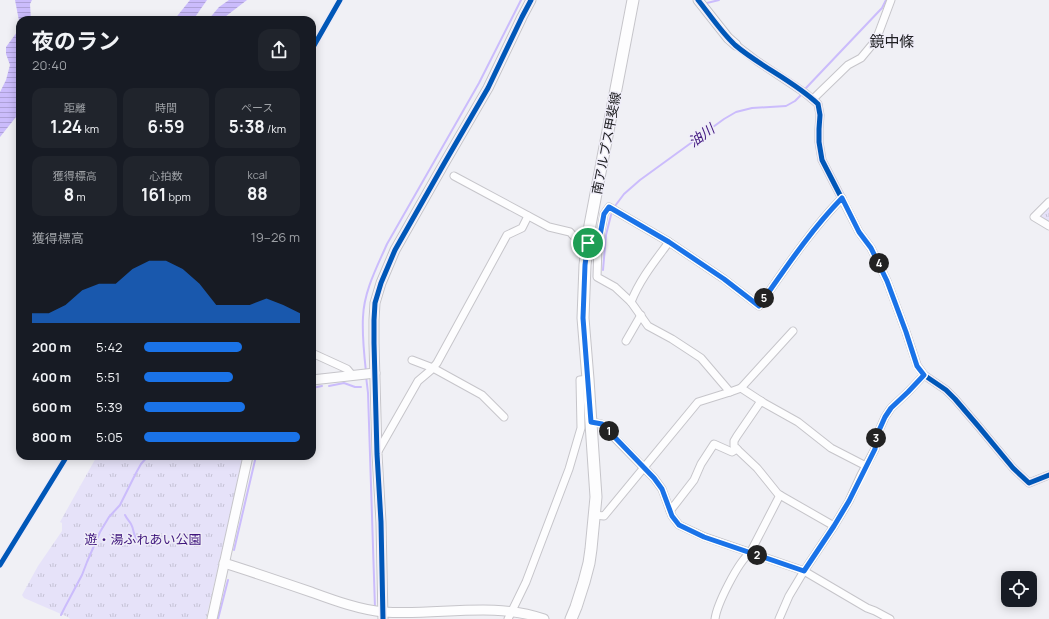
<!DOCTYPE html>
<html lang="ja">
<head>
<meta charset="utf-8">
<style>
  :root { --surface:#171b24; --page:#20242c; --text:#f1f3f6; --muted:#9ea1a6; --accent:#1a73e8 }
  body { margin:0; font-family:Manrope,"Noto Sans JP",sans-serif; background:var(--page); color:var(--text); height:100vh; display:flex; flex-direction:column; font-size:15px; white-space:nowrap }
  * { box-sizing:border-box; margin:0 }
  p { font-size:13px; color:var(--muted) }
  .icon { flex:none; width:22px; height:22px; fill:none; stroke:currentColor; stroke-width:2; stroke-linecap:round; stroke-linejoin:round }
  .map { position:relative; flex:1; overflow:hidden }
  .side { position:absolute; left:16px; top:16px; width:300px; height:444px; display:flex; flex-direction:column; background:var(--surface); border-radius:12px; box-shadow:0 2px 10px #0003 }
  .side>* { flex:none }
  .tools { position:absolute; left:1001px; top:571px; display:grid; gap:8px }
  .tools a { display:grid; place-items:center; width:36px; height:36px; border-radius:8px; background:var(--surface); box-shadow:0 2px 10px #0003; font-size:20px }
  .pin { position:absolute; display:grid; place-items:center; width:34px; height:34px; color:#fff; margin:-17px; border:2px solid #fff; border-radius:50%; box-shadow:0 1px 4px #0007 }
  .km { position:absolute; width:20px; height:20px; margin:-10px; border-radius:50%; background:#222; color:#fff; font-size:11px; line-height:20px; text-align:center }
  .round { display:grid; place-items:center; flex:none; width:42px; height:42px; border-radius:12px; background:var(--page) }
  .summary { display:flex; align-items:center; justify-content:space-between; height:68px; padding:0 16px }
  h1 { font-size:22px; font-weight:700; line-height:30px }
  .stats { display:grid; grid-template-columns:repeat(3,1fr); gap:6px; height:68px; padding:4px 16px }
  .stats div { display:grid; align-content:center; border-radius:10px; background:var(--page); text-align:center }
  .stats b { font-size:17px; font-weight:700 }
  .stats small { font-size:11px; font-weight:400 }
  .stats p { font-size:11px }
  .chart { height:112px; padding:8px 16px }
  .chart p { display:flex; justify-content:space-between }
  .chart svg { width:100%; height:72px; margin-top:4px; fill:var(--accent); opacity:.7 }
  ul { padding:0 16px; list-style:none; font-size:13px }
  li { display:grid; grid-template-columns:64px 48px 1fr; align-items:center; height:30px }
  li i { height:10px; border-radius:5px; background:var(--accent) }
  .map>svg:first-child { display:block }
  .park { fill:url(#park-tufts) }
  .water { fill:url(#water-rules) }
  .lines { fill:none; stroke-linecap:round; stroke-linejoin:round }
  .stream { stroke:#cbbcfc; stroke-width:2 }
  .minor-casing { stroke:#c6c5ca; stroke-width:9 }
  .tertiary-casing { stroke:#c6c5ca; stroke-width:11 }
  .secondary-casing { stroke:#c6c5ca; stroke-width:13 }
  .minor { stroke:#fdfdfe; stroke-width:7 }
  .tertiary { stroke:#fdfdfe; stroke-width:9 }
  .secondary { stroke:#fdfdfe; stroke-width:11 }
  .cycleway-casing { stroke:#efedf8; stroke-width:8 }
  .cycleway { stroke:#0057b8; stroke-width:5 }
  .route-casing { stroke:#fff; stroke-width:8 }
  .route { stroke:#1a73e8; stroke-width:5 }
  .labels { text-anchor:middle; dominant-baseline:central; stroke-width:3; stroke-linejoin:round; paint-order:stroke }
  .street-label { font-size:13px; fill:#202023; stroke:#efedf8 }
  .park-label { font-size:13px; fill:#3f167d; stroke:#efedf8 }
  .water-label { font-size:14px; font-style:italic; fill:#41187f; stroke:#efedf8 }
  .quarter-label { font-size:15px; fill:#202023; stroke:#efedf8 }
</style>
</head>
<body>
<div class="map">
<svg width="1049" height="619" viewBox="0 0 1049 619">
  <defs>
    <pattern id="park-tufts" width="24" height="20" patternUnits="userSpaceOnUse"><rect width="24" height="20" fill="#e6e2f9"/><path d="M3 7l-1-3M5 7V3M7 7l1-3M15 17l-1-3M17 17v-4M19 17l1-3" fill="none" stroke="#c5c2d5"/></pattern>
    <pattern id="water-rules" width="6" height="5" patternUnits="userSpaceOnUse"><rect width="6" height="5" fill="#cbbcfc"/><path d="M0 2.5h6" fill="none" stroke="#aea1d8"/></pattern>
  </defs>
  <rect width="100%" height="100%" fill="#f0f0f5"/>
  <g class="park">
    <polygon points="1049,202 1049,225 1036,215"/>
    <polygon points="97,456 244,456 206,619 70,619 68,617 24,598 22,595 38,566 62,531 62,523 60,522"/>
  </g>
  <g class="water">
    <polygon points="15,0 32,0 30,4 31,20 20,20 20,26"/>
    <polygon points="190,0 207,0 193,20 174,20"/>
    <polygon points="229,0 247,0 221,20 208,20 219,7"/>
    <polygon points="20,28 20,112 0,137 0,92 6,80 10,65 6,54 6,47"/>
  </g>
  <g class="lines">
    <g class="stream">
      <polyline points="707,3 719,0"/>
      <polyline points="806,88 882,8 886,0"/>
      <polyline points="615,206 624,194 640,180 724,119 736,112 752,108 786,106 795,101 802,94"/>
      <polyline points="603,270 606,235 611,215"/>
      <path d="M366,372C364,354 362,335 363,317C364,291 377,267 387,244L479,83L521,0"/>
      <polyline points="366,376 368,393 375,608"/>
      <polyline points="329,386 344,383 355,387 361,387"/>
      <polyline points="312,388 322,386"/>
      <path d="M125,515C127,519 129,521 131,524C135,531 132,535 139,543"/>
      <polyline points="234,550 256,456"/>
      <polyline points="61,615 65,607 82,575 87,562 100,532 109,517 120,505 136,473 141,464 148,456"/>
      <polyline points="218,619 228,580"/>
    </g>
    <g class="minor-casing">
      <g id="minor">
        <polyline points="736,45 757,61 805,93 818,104 820,115 819,129 819,142 822,160 859,232 871,248 887,281 906,332 917,365 924,375 946,390 955,399 979,427 1013,468 1029,483 1049,475"/>
        <polyline points="813,99 848,65 861,58 876,40 891,0"/>
        <polyline points="454,176 549,227 570,232 577,240 598,246 597,277 615,287 631,302 648,326 672,339 701,358 730,392 741,388 793,331"/>
        <polyline points="1049,202 1034,217 1049,226"/>
        <path d="M598,246L604,214L609,207L669,242L724,279L759,306C785,269 810,231 842,198"/>
        <path d="M631,302C640,279 655,261 669,242"/>
        <polyline points="626,341 641,315"/>
        <polyline points="312,353 347,369 352,375"/>
        <polyline points="412,360 433,368 482,395 504,417"/>
        <polyline points="741,388 764,403 798,422 831,448 866,466"/>
        <polyline points="761,401 737,436 734,441 734,446 739,451 757,468 778,494 834,526"/>
        <polyline points="591,422 601,424 654,478 662,489 672,516 679,525 705,537 804,571 867,608 875,611 890,619"/>
        <polyline points="377,453 418,381 431,370 437,363 507,235 522,228 528,216"/>
        <polyline points="670,511 694,480 701,464 714,444 732,452 737,449"/>
        <polyline points="594,515 604,516 698,402 730,392"/>
        <polyline points="508,619 526,582 569,469 581,428 580,380 588,379"/>
        <path d="M715,619C717,604 738,562 750,553L780,495"/>
        <polyline points="779,619 789,596 804,571 834,526 849,501 861,475 875,449 877,435 885,417 891,408 908,392 924,375"/>
      </g>
    </g>
    <g class="tertiary-casing">
      <g id="tertiary">
        <polyline points="698,0 728,38 736,45"/>
        <polyline points="312,380 375,373"/>
        <path d="M224,563C253,572 282,582 311,592C333,600 360,610 384,612C437,616 493,601 544,619"/>
        <polyline points="212,619 248,456"/>
        <polyline points="383,619 381,522 377,454 374,343 374,320 375,303 381,283 395,250 445,162 488,88 522,17 531,0"/>
      </g>
    </g>
    <g class="secondary-casing">
      <polyline id="secondary" points="571,619 576,607 584,582 589,563 591,549 596,497 588,379 583,318 585,265 590,225 633,0"/>
    </g>
    <use href="#minor" class="minor"/>
    <use href="#tertiary" class="tertiary"/>
    <use href="#secondary" class="secondary"/>
    <g class="cycleway-casing">
      <g id="cycleway">
        <path d="M698,0C710,15 721,32 735,45C761,67 794,81 818,104L820,115L819,129V142L822,160L859,232L871,248L887,281L906,332L917,365L924,375L946,390L955,399L979,427L1013,468L1029,483L1049,475"/>
        <polyline points="312,49 340,0"/>
        <polyline points="0,565 67,456"/>
        <polyline points="383,619 381,522 377,454 374,343 374,320 375,303 381,283 395,250 445,162 488,88 522,17 531,0"/>
      </g>
    </g>
    <use href="#cycleway" class="cycleway"/>
  </g>
  <g class="lines">
    <g class="route-casing">
      <path id="route" d="M842,198L859,232L871,248L887,281L906,332L917,366L924,375L908,392L891,408L885,417L877,435L875,449L849,501L834,526L804,571L704,537L679,525L672,516L662,489L654,478L602,424L591,422L583,318L585,265L588,243L598,246L604,214L609,207L669,242L724,279L759,306C785,269 810,231 842,198Z"/>
    </g>
    <use href="#route" class="route"/>
  </g>
  <g class="labels">
    <g class="street-label">
      <text transform="translate(606 143) rotate(-79)">南アルプス甲斐線</text>
    </g>
    <g class="park-label">
      <text x="143" y="539">遊・湯ふれあい公園</text>
    </g>
    <g class="water-label">
      <text transform="translate(701 135) rotate(-36)">油川</text>
    </g>
    <g class="quarter-label">
      <text x="892" y="41">鏡中條</text>
    </g>
  </g>
</svg>
<div class="tools">
<a><svg class="icon" aria-label="locate" viewBox="0 0 24 24"><circle cx="12" cy="12" r="6"/><path d="M12 2v4M12 18v4M2 12h4M18 12h4"/></svg></a>
</div>
<div class="pin" style="left:588px;top:243px;background:#1e9e55"><svg class="icon" aria-label="arrive" viewBox="0 0 24 24"><path d="M6 21V4h12l-3 4 3 4H6"/></svg></div>
<b class="km" style="left:609px;top:431px">1</b>
<b class="km" style="left:757px;top:555px">2</b>
<b class="km" style="left:876px;top:438px">3</b>
<b class="km" style="left:879px;top:263px">4</b>
<b class="km" style="left:764px;top:298px">5</b>
<section class="side">
<div class="summary"><div><h1>夜のラン</h1><p>20:40</p></div><a class="round"><svg class="icon" aria-label="share" viewBox="0 0 24 24"><path d="M12 15V3M7 8l5-5 5 5M5 13v7h14v-7"/></svg></a></div>
<div class="stats">
<div><p>距離</p><b>1.24<small> km</small></b></div>
<div><p>時間</p><b>6:59</b></div>
<div><p>ペース</p><b>5:38<small> /km</small></b></div>
</div>
<div class="stats">
<div><p>獲得標高</p><b>8<small> m</small></b></div>
<div><p>心拍数</p><b>161<small> bpm</small></b></div>
<div><p>kcal</p><b>88</b></div>
</div>
<div class="chart"><p><span>獲得標高</span>19–26 m</p>
<svg viewBox="0 0 160 44" preserveAspectRatio="none"><path d="M0 44V38L10 38L20 33L30 24L40 20L50 20L60 11L70 6L80 6L90 11L100 20L110 33L120 33L130 33L140 29L150 33L160 38V44z"/></svg>
</div>
<ul>
<li><b>200 m</b>5:42<i style="width:63%"></i></li>
<li><b>400 m</b>5:51<i style="width:57%"></i></li>
<li><b>600 m</b>5:39<i style="width:65%"></i></li>
<li><b>800 m</b>5:05<i style="width:100%"></i></li>
</ul>
</section>
</div>
</body>
</html>
